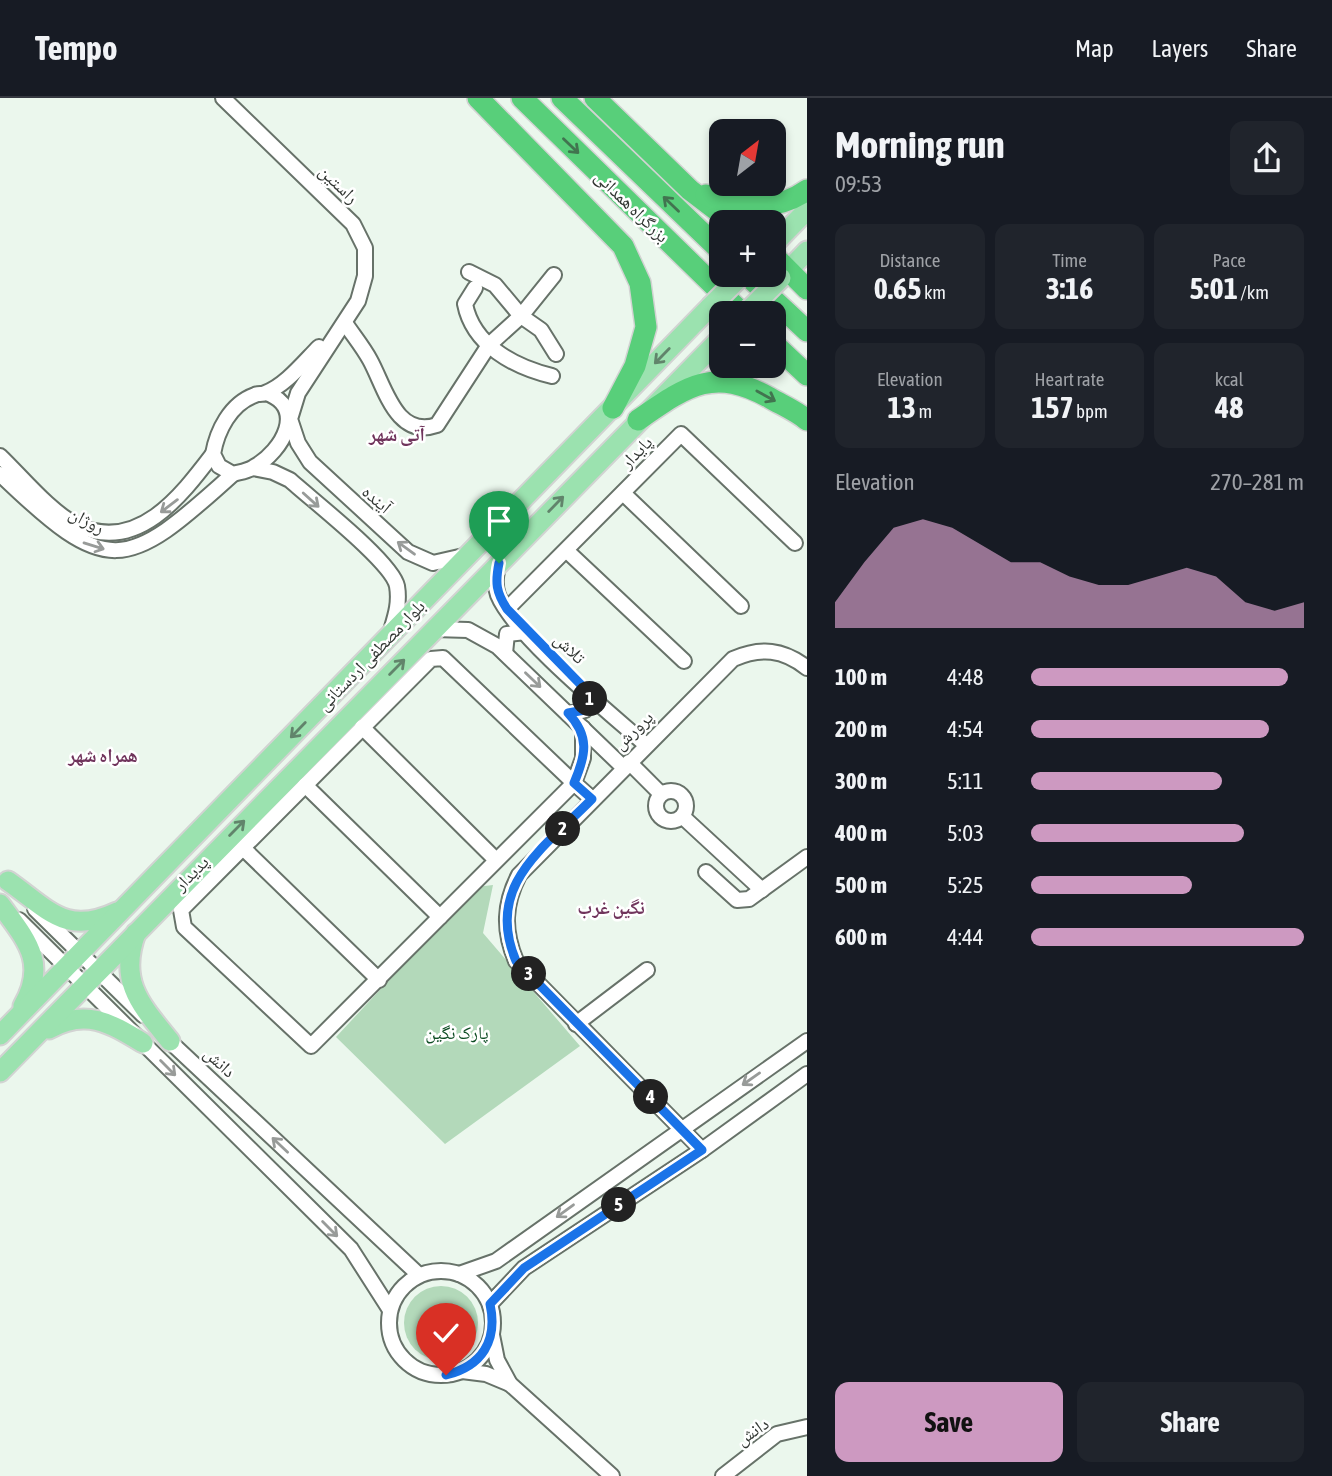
<!DOCTYPE html>
<html lang="en">
<head>
<meta charset="utf-8">
<style>
  :root { --surface:#171b24; --page:#20242c; --text:#f1f3f6; --muted:#9ea1a6; --line:#363941; --accent:#cd99c1 }
  body { margin:0; font-family:"Asap Condensed","Noto Naskh Arabic",sans-serif; background:var(--page); color:var(--text); height:100vh; display:flex; flex-direction:column; font-size:26px; white-space:nowrap }
  * { box-sizing:border-box; margin:0 }
  p { font-size:23px; color:var(--muted) }
  .icon { flex:none; width:38px; height:38px; fill:none; stroke:currentColor; stroke-width:2; stroke-linecap:round; stroke-linejoin:round }
  .map { position:relative; flex:1; overflow:hidden }
  .panel { display:flex; flex-direction:column; background:var(--surface); width:525px }
  .panel>* { flex:none }
  .needle { width:46px; rotate:31deg }
  .fabs { position:absolute; left:709px; top:21px; display:grid; gap:14px }
  .fabs a { display:grid; place-items:center; width:77px; height:77px; border-radius:14px; background:var(--surface); box-shadow:0 4px 10px #0003; font-size:35px }
  .pin { position:absolute; display:grid; place-items:center; width:60px; height:60px; color:#fff; margin:-72px -30px; border-radius:50% 50% 50% 0; rotate:-45deg; box-shadow:0 0 7px #0007 }
  .pin .icon { rotate:45deg }
  .km { position:absolute; width:35px; height:35px; margin:-18px; border-radius:50%; background:#222; color:#fff; font-size:19px; line-height:35px; text-align:center }
  .round { display:grid; place-items:center; flex:none; width:74px; height:74px; border-radius:14px; background:var(--page) }
  .head { display:flex; align-items:center; justify-content:space-between; height:119px; padding:0 28px }
  h1 { font-size:38px; font-weight:700; line-height:52px }
  .figures { display:grid; grid-template-columns:repeat(3,1fr); gap:10px; height:119px; padding:7px 28px }
  .figures div { display:grid; align-content:center; border-radius:14px; background:var(--page); text-align:center }
  .figures b { font-size:30px; font-weight:700 }
  .figures small { font-size:19px; font-weight:400 }
  .figures p { font-size:19px }
  .chart { height:196px; padding:14px 28px }
  .chart p { display:flex; justify-content:space-between }
  .chart svg { width:100%; height:126px; margin-top:7px; fill:var(--accent); opacity:.7 }
  .button { display:flex; gap:14px; margin-top:auto; padding:14px 28px }
  .button a { flex:1; height:80px; border-radius:14px; background:var(--accent); color:#111; font-size:28px; font-weight:700; line-height:80px; text-align:center }
  .button a+a { background:var(--page); color:var(--text) }
  ul { padding:0 28px; list-style:none; font-size:23px }
  li { display:grid; grid-template-columns:112px 84px 1fr; align-items:center; height:52px }
  li i { height:18px; border-radius:9px; background:var(--accent) }
  header { display:flex; align-items:center; gap:42px; box-sizing:border-box; height:98px; padding:0 35px; background:var(--surface); border-bottom:2px solid var(--line) }
  header strong { font-size:33px }
  nav { display:flex; gap:38px; margin-inline-start:auto; font-size:24px }
  main { display:flex; flex:1; min-height:0 }
  .map>svg:first-child { display:block }
  .green { fill:#b3d9ba }
  .lines { fill:none; stroke-linecap:round; stroke-linejoin:round }
  .minor-casing { stroke:#677269; stroke-width:18 }
  .major-casing { stroke:#d2d3d2; stroke-width:23 }
  .highway-casing { stroke:#d2d3d2; stroke-width:24 }
  .minor { stroke:#fff; stroke-width:14 }
  .major { stroke:#9be2af; stroke-width:19 }
  .highway { stroke:#58cf7a; stroke-width:21 }
  .major-bridge-casing { stroke:#d2d3d2; stroke-width:23; stroke-linecap:butt }
  .major-bridge { stroke:#9be2af; stroke-width:19 }
  .oneway { stroke:#41744f }
  .oneway2 { stroke:#61846b }
  .oneway3 { stroke:#989b99 }
  .route-casing { stroke:#fff; stroke-width:14 }
  .route { stroke:#1a73e8; stroke-width:9 }
  .labels { text-anchor:middle; dominant-baseline:central; stroke-width:5; stroke-linejoin:round; paint-order:stroke }
  .street-label { font-size:18px; fill:#323733; stroke:#fff }
  .park-label { font-size:18px; fill:#0e4d24; stroke:#fff }
  .neighbourhood-label { font-size:19px; font-weight:bold; fill:#70345c; stroke:#fff }
</style>
</head>
<body>
<header>
<strong>Tempo</strong>
<nav><a>Map</a><a>Layers</a><a>Share</a></nav>
</header>
<main>
<div class="map">
<svg width="807" height="1378" viewBox="0 0 807 1378">
  <rect width="100%" height="100%" fill="#ebf7ed"/>
  <g class="green">
    <polygon points="493,787 483,835 580,948 445,1046 336,939 476,789"/>
    <circle cx="441" cy="1225" r="37"/>
  </g>
  <g class="lines">
    <g class="minor-casing">
      <g id="minor">
        <polyline points="223,0 353,126 365,150 365,178 358,203 298,295 290,321 298,345 310,364 408,454 433,465 468,457"/>
        <polyline points="469,174 495,187 521,218 541,232 556,256"/>
        <path d="M475,190L465,206C473,247 514,269 552,278"/>
        <path d="M345,225C353,237 363,249 370,262C385,289 396,341 437,327L489,247L521,218L554,177"/>
        <path d="M266,295C307,309 283,353 254,369C248,373 240,374 233,376L219,368L213,356C217,333 230,306 255,297C258,295 262,297 265,295C285,288 304,264 319,249"/>
        <path d="M0,358C21,378 51,415 77,427C137,456 181,398 213,356"/>
        <path d="M253,370L273,374L290,382C312,402 392,464 397,488C400,506 395,519 390,536"/>
        <path d="M0,376C108,480 124,475 233,376"/>
        <polyline points="623,395 741,508"/>
        <polyline points="567,453 684,563"/>
        <path d="M499,465C496,476 494,486 498,497C514,537 610,615 646,647"/>
        <polyline points="507,511 681,336 795,445"/>
        <polyline points="434,531 468,532 497,548 623,669"/>
        <polyline points="505,555 507,536 526,534"/>
        <polyline points="568,616 585,612 590,606 590,596"/>
        <polyline points="362,629 496,762"/>
        <polyline points="583,630 583,660 574,685 311,948 184,829 181,812 431,561 443,560 574,685 592,701"/>
        <polyline points="629,664 661,696"/>
        <polyline points="305,687 440,819"/>
        <circle cx="671" cy="708" r="15"/>
        <polyline points="683,719 762,792"/>
        <polyline points="243,750 379,882"/>
        <polyline points="706,774 737,802 749,801 807,759"/>
        <polyline points="35,811 143,917"/>
        <polyline points="19,822 351,1151 390,1212"/>
        <polyline points="576,926 647,872"/>
        <polyline points="165,939 419,1177"/>
        <path d="M702,1052L516,863C503,832 504,806 519,777L733,561C761,549 783,551 807,570"/>
        <circle cx="441" cy="1225" r="52"/>
        <polyline points="459,1176 496,1163 807,943"/>
        <polyline points="490,1206 524,1170 702,1052 807,976"/>
        <polyline points="492,1237 497,1262 510,1286 612,1378"/>
        <polyline points="462,1273 486,1276 510,1286"/>
        <polyline points="723,1378 777,1336 807,1329"/>
      </g>
    </g>
    <g class="major-casing">
      <g id="major">
        <polyline points="774,146 807,112"/>
        <polyline points="781,180 807,153"/>
        <path d="M8,783C49,812 66,838 117,814"/>
        <path d="M0,806C26,842 48,864 23,908"/>
        <path d="M136,835C118,884 141,907 170,943"/>
        <path d="M49,931C86,910 110,925 143,945"/>
        <polyline points="0,937 710,209"/>
        <polyline points="0,974 721,240"/>
      </g>
    </g>
    <g class="highway-casing">
      <g id="highway">
        <polyline points="478,0 623,148 640,185 646,229 635,268 613,310"/>
        <polyline points="522,0 742,215"/>
        <polyline points="562,0 721,153"/>
        <polyline points="595,0 690,92 732,124"/>
        <path d="M706,97C740,109 775,115 807,92"/>
        <polyline points="774,158 807,191"/>
        <polyline points="747,177 807,233"/>
        <polyline points="774,246 807,277"/>
        <path d="M638,322C687,288 713,268 770,300C782,307 796,313 807,322"/>
      </g>
    </g>
    <use href="#minor" class="minor"/>
    <use href="#major" class="major"/>
    <use href="#highway" class="highway"/>
    <g class="major-bridge-casing">
      <g id="major-bridge">
        <polyline points="710,209 742,177"/>
        <polyline points="746,215 781,180"/>
      </g>
    </g>
    <use href="#major-bridge" class="major-bridge"/>
  </g>
  <defs><path id="oneway-shaft" d="M-6 0H5M1.5-3L5.5 0L1.5 3" fill="none" stroke-width="1.6" stroke-linecap="round" stroke-linejoin="round" transform="scale(1.75)"/></defs>
  <g class="oneway">
    <use href="#oneway-shaft" transform="translate(571 48) rotate(44)"/>
    <use href="#oneway-shaft" transform="translate(671 106) rotate(-136)"/>
    <use href="#oneway-shaft" transform="translate(766 298) rotate(29)"/>
  </g>
  <g class="oneway2">
    <use href="#oneway-shaft" transform="translate(662 258) rotate(134)"/>
    <use href="#oneway-shaft" transform="translate(556 406) rotate(-46)"/>
    <use href="#oneway-shaft" transform="translate(397 569) rotate(-45)"/>
    <use href="#oneway-shaft" transform="translate(298 632) rotate(134)"/>
    <use href="#oneway-shaft" transform="translate(237 730) rotate(-45)"/>
  </g>
  <g class="oneway3">
    <use href="#oneway-shaft" transform="translate(311 402) rotate(42)"/>
    <use href="#oneway-shaft" transform="translate(169 408) rotate(143)"/>
    <use href="#oneway-shaft" transform="translate(94 448) rotate(17)"/>
    <use href="#oneway-shaft" transform="translate(406 450) rotate(-144)"/>
    <use href="#oneway-shaft" transform="translate(533 582) rotate(44)"/>
    <use href="#oneway-shaft" transform="translate(168 970) rotate(45)"/>
    <use href="#oneway-shaft" transform="translate(751 981) rotate(145)"/>
    <use href="#oneway-shaft" transform="translate(280 1047) rotate(-137)"/>
    <use href="#oneway-shaft" transform="translate(565 1113) rotate(144)"/>
    <use href="#oneway-shaft" transform="translate(330 1131) rotate(45)"/>
  </g>
  <g class="lines">
    <g class="route-casing">
      <path id="route" d="M446,1277C482,1268 498,1243 490,1206L524,1170L702,1052L516,863C484,787 544,750 592,701L574,685C586,657 590,638 568,615L585,612L590,606V596L507,511C496,494 495,485 499,465"/>
    </g>
    <use href="#route" class="route"/>
  </g>
  <g class="labels">
    <g class="street-label">
      <text transform="translate(339 86) rotate(44)">راستین</text>
      <text transform="translate(632 108) rotate(44)">بزرگراه همدانی</text>
      <text transform="translate(636 354) rotate(-46)">پایدار</text>
      <text transform="translate(377 401) rotate(41)">آینده</text>
      <text transform="translate(87 422) rotate(28)">روژان</text>
      <text transform="translate(570 550) rotate(44)">تلاش</text>
      <text transform="translate(371 557) rotate(-46)">بلوار مصطفی اردستانی</text>
      <text transform="translate(633 632) rotate(-44)">پرورش</text>
      <text transform="translate(191 775) rotate(-45)">پدیدار</text>
      <text transform="translate(220 964) rotate(43)">دانش</text>
      <text transform="translate(752 1333) rotate(-34)">دانش</text>
    </g>
    <g class="park-label">
      <text x="457" y="934">پارک نگین</text>
    </g>
    <g class="neighbourhood-label">
      <text x="397" y="336">آتی شهر</text>
      <text x="103" y="657">همراه شهر</text>
      <text x="611" y="809">نگین غرب</text>
    </g>
  </g>
</svg>
<div class="fabs">
<a><svg class="needle" viewBox="-14 -14 28 28"><path d="M0-13l5 13h-10z" fill="#e53935"/><path d="M0 13l5-13h-10z" fill="#9ea1a6"/></svg></a>
<a>+</a>
<a>−</a>
</div>
<div class="pin" style="left:499px;top:465px;background:#1e9e55"><svg class="icon" aria-label="arrive" viewBox="0 0 24 24"><path d="M6 21V4h12l-3 4 3 4H6"/></svg></div>
<div class="pin" style="left:446px;top:1277px;background:#d93025"><svg class="icon" aria-label="check" viewBox="0 0 24 24"><path d="M5 12l5 5 9-10"/></svg></div>
<b class="km" style="left:590px;top:601px">1</b>
<b class="km" style="left:563px;top:731px">2</b>
<b class="km" style="left:529px;top:876px">3</b>
<b class="km" style="left:651px;top:999px">4</b>
<b class="km" style="left:619px;top:1107px">5</b>
</div>
<section class="panel">
<div class="head"><div><h1>Morning run</h1><p>09:53</p></div><a class="round"><svg class="icon" aria-label="share" viewBox="0 0 24 24"><path d="M12 15V3M7 8l5-5 5 5M5 13v7h14v-7"/></svg></a></div>
<div class="figures">
<div><p>Distance</p><b>0.65<small> km</small></b></div>
<div><p>Time</p><b>3:16</b></div>
<div><p>Pace</p><b>5:01<small> /km</small></b></div>
</div>
<div class="figures">
<div><p>Elevation</p><b>13<small> m</small></b></div>
<div><p>Heart rate</p><b>157<small> bpm</small></b></div>
<div><p>kcal</p><b>48</b></div>
</div>
<div class="chart"><p><span>Elevation</span>270–281 m</p>
<svg viewBox="0 0 160 44" preserveAspectRatio="none"><path d="M0 44V35L10 21L20 9L30 6L40 9L50 15L60 21L70 21L80 26L90 29L100 29L110 26L120 23L130 26L140 35L150 38L160 35V44z"/></svg>
</div>
<ul>
<li><b>100 m</b>4:48<i style="width:94%"></i></li>
<li><b>200 m</b>4:54<i style="width:87%"></i></li>
<li><b>300 m</b>5:11<i style="width:70%"></i></li>
<li><b>400 m</b>5:03<i style="width:78%"></i></li>
<li><b>500 m</b>5:25<i style="width:59%"></i></li>
<li><b>600 m</b>4:44<i style="width:100%"></i></li>
</ul>
<div class="button"><a>Save</a><a>Share</a></div>
</section>
</main>
</body>
</html>
